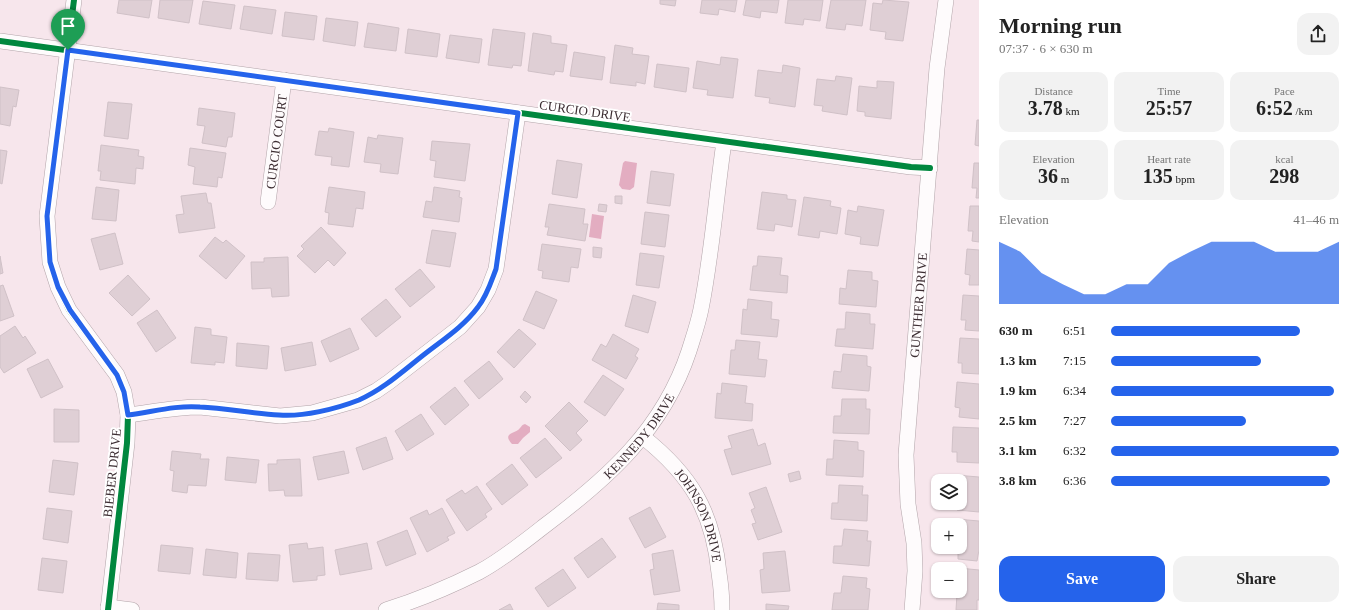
<!DOCTYPE html>
<html lang="en">
<head>
<meta charset="utf-8">
<style>
  :root { --surface:#fff; --page:#f2f2f2; --text:#222; --muted:#767676; --accent:#2563eb }
  body { margin:0; font-family:"Times New Roman",serif; background:var(--page); color:var(--text); height:100vh; display:flex; flex-direction:column; font-size:15px; white-space:nowrap }
  * { box-sizing:border-box; margin:0 }
  p { font-size:13px; color:var(--muted) }
  .icon { flex:none; width:22px; height:22px; fill:none; stroke:currentColor; stroke-width:2; stroke-linecap:round; stroke-linejoin:round }
  .map { position:relative; flex:1; overflow:hidden }
  .drawer { display:flex; flex-direction:column; background:var(--surface); width:380px }
  .drawer>* { flex:none }
  .fabs { position:absolute; left:931px; top:474px; display:grid; gap:8px }
  .fabs a { display:grid; place-items:center; width:36px; height:36px; border-radius:8px; background:var(--surface); box-shadow:0 1px 3px #0004; font-size:20px }
  .pin { position:absolute; display:grid; place-items:center; width:34px; height:34px; color:#fff; margin:-41px -17px; border-radius:50% 50% 50% 0; rotate:-45deg; box-shadow:0 0 4px #0007 }
  .pin .icon { rotate:45deg }
  .round { display:grid; place-items:center; flex:none; width:42px; height:42px; border-radius:12px; background:var(--page) }
  .head { display:flex; align-items:center; justify-content:space-between; height:68px; padding:0 20px }
  h1 { font-size:22px; font-weight:700; line-height:30px }
  .figures { display:grid; grid-template-columns:repeat(3,1fr); gap:6px; height:68px; padding:4px 20px }
  .figures div { display:grid; align-content:center; border-radius:10px; background:var(--page); text-align:center }
  .figures b { font-size:20px; font-weight:700 }
  .figures small { font-size:11px; font-weight:400 }
  .figures p { font-size:11px }
  .chart { height:112px; padding:8px 20px }
  .chart p { display:flex; justify-content:space-between }
  .chart svg { width:100%; height:72px; margin-top:4px; fill:var(--accent); opacity:.7 }
  .action { display:flex; gap:8px; margin-top:auto; padding:8px 20px }
  .action a { flex:1; height:46px; border-radius:12px; background:var(--accent); color:#fff; font-size:16px; font-weight:700; line-height:46px; text-align:center }
  .action a+a { background:var(--page); color:var(--text) }
  ul { padding:0 20px; list-style:none; font-size:13px }
  li { display:grid; grid-template-columns:64px 48px 1fr; align-items:center; height:30px }
  li i { height:10px; border-radius:5px; background:var(--accent) }
  main { display:flex; flex:1; min-height:0 }
  .map>svg:first-child { display:block }
  .water { fill:#e3adc1 }
  .building { fill:#dfcfd5; stroke:#d0c1c7 }
  .lines { fill:none; stroke-linecap:round; stroke-linejoin:round }
  .minor-casing { stroke:#b2a4a9; stroke-width:16 }
  .minor { stroke:#fefbfc; stroke-width:15 }
  .cycleway-casing { stroke:#fff; stroke-width:8 }
  .cycleway { stroke:#00873e; stroke-width:6 }
  .route-casing { stroke:#fff; stroke-width:8 }
  .route { stroke:#2563eb; stroke-width:5 }
  .labels { text-anchor:middle; dominant-baseline:central; stroke-width:4; stroke-linejoin:round; paint-order:stroke }
  .street-label { font-size:13px; fill:#3c2d32; stroke:#fff }
</style>
</head>
<body>
<main>
<div class="map">
<svg width="979" height="610" viewBox="0 0 979 610">
  <rect width="100%" height="100%" fill="#f7e6ec"/>
  <g class="water">
    <polygon points="625,161 637,163 634,187 630,190 622,189 619,185 623,163"/>
    <polygon points="592,214 604,216 601,239 589,237"/>
    <path d="M525,424L530,427V432L523,438L518,444H512C503,434 512,434 518,430C521,428 521,425 525,424Z"/>
  </g>
  <g class="building">
    <polygon points="119,0 152,0 149,18 117,13"/>
    <polygon points="160,0 193,0 189,23 158,18"/>
    <polygon points="660,0 676,0 675,6 660,4"/>
    <polygon points="702,0 737,0 735,12 719,9 718,15 700,13"/>
    <polygon points="746,0 779,0 777,13 761,11 760,18 743,15"/>
    <polygon points="788,0 823,0 820,21 804,19 803,25 785,23"/>
    <polygon points="831,0 866,0 862,26 846,24 845,30 826,28"/>
    <polygon points="883,0 909,2 903,41 885,39 886,32 870,30 873,3 882,4"/>
    <polygon points="203,1 235,5 231,29 199,24"/>
    <polygon points="244,6 276,10 272,34 240,29"/>
    <polygon points="285,12 317,16 314,40 282,36"/>
    <polygon points="326,18 358,22 355,46 323,41"/>
    <polygon points="368,23 399,28 396,51 364,47"/>
    <polygon points="408,29 440,34 437,57 405,53"/>
    <polygon points="493,29 525,33 521,66 513,65 512,68 488,65"/>
    <polygon points="533,33 551,36 551,43 567,45 563,72 555,71 554,75 528,71"/>
    <polygon points="450,35 482,39 479,63 446,58"/>
    <polygon points="615,45 633,48 632,54 649,56 645,84 636,82 636,86 610,83"/>
    <polygon points="574,52 605,57 602,80 570,76"/>
    <polygon points="721,57 738,59 733,98 707,95 708,90 693,88 697,61 720,65"/>
    <polygon points="657,64 689,68 686,92 654,87"/>
    <polygon points="783,65 800,68 795,107 769,103 770,98 755,96 758,70 782,73"/>
    <polygon points="836,76 852,78 847,115 822,111 823,106 814,105 817,79 835,81"/>
    <polygon points="877,81 894,82 891,119 865,116 865,112 857,111 859,86 877,88"/>
    <polygon points="0,87 19,90 16,107 13,106 10,126 0,124"/>
    <polygon points="108,102 132,104 128,139 104,136"/>
    <polygon points="199,108 235,113 232,137 228,137 226,147 202,143 205,126 197,125"/>
    <polygon points="977,120 979,120 979,146 975,145"/>
    <polygon points="329,128 354,132 349,167 331,165 332,157 315,155 319,131 328,132"/>
    <polygon points="378,135 403,138 398,174 380,172 381,164 364,162 368,137 377,139"/>
    <polygon points="432,141 470,144 465,181 434,177 436,161 430,160"/>
    <polygon points="101,145 139,150 138,156 144,157 143,169 136,168 135,184 100,180 101,171 98,171"/>
    <polygon points="190,148 226,153 222,178 218,177 217,187 193,184 195,167 188,165"/>
    <polygon points="0,150 7,151 2,184 0,183"/>
    <polygon points="557,160 582,164 577,198 552,194"/>
    <polygon points="974,163 979,163 979,198 976,198 977,188 972,188"/>
    <polygon points="651,171 674,174 670,206 647,203"/>
    <polygon points="96,187 119,190 116,221 92,219"/>
    <polygon points="329,187 365,192 363,209 356,208 353,227 328,224 329,213 325,212"/>
    <polygon points="434,187 460,191 459,197 462,198 459,222 423,217 426,201 432,202"/>
    <polygon points="762,192 787,195 787,199 796,200 792,227 775,224 774,231 757,229"/>
    <polygon points="206,193 208,203 211,203 215,228 179,233 176,215 184,214 181,196"/>
    <polygon points="615,196 622,196 622,204 615,203"/>
    <polygon points="804,197 831,201 830,206 841,208 837,234 820,231 819,238 798,235"/>
    <polygon points="549,204 585,209 583,224 588,224 585,241 547,235 549,227 545,227"/>
    <polygon points="599,204 607,205 606,212 598,211"/>
    <polygon points="858,206 884,210 878,246 860,244 861,237 845,234 848,210 857,212"/>
    <polygon points="970,206 979,206 979,242 972,241 973,231 968,231"/>
    <polygon points="645,212 669,215 665,247 641,244"/>
    <polygon points="321,227 346,253 334,266 328,260 315,273 297,256 304,249 301,246"/>
    <polygon points="432,230 456,233 450,267 426,263"/>
    <polygon points="115,233 123,264 100,270 91,239"/>
    <polygon points="215,237 223,243 226,240 245,256 226,279 199,256"/>
    <polygon points="542,244 581,249 578,268 571,267 569,282 542,278 543,271 538,270"/>
    <polygon points="593,247 602,248 601,258 593,257"/>
    <polygon points="967,249 979,250 979,285 969,285 970,275 965,274"/>
    <polygon points="640,253 664,256 659,288 636,285"/>
    <polygon points="0,256 3,273 0,274"/>
    <polygon points="758,256 782,258 780,275 788,276 787,293 750,290 753,266 757,266"/>
    <polygon points="288,257 289,296 272,297 271,288 252,289 251,262 264,262 264,258"/>
    <polygon points="420,269 435,287 410,307 395,289"/>
    <polygon points="848,270 872,272 872,280 878,281 876,307 839,304 840,288 846,289"/>
    <polygon points="128,275 150,299 132,316 109,293"/>
    <polygon points="3,285 14,316 0,321 0,286"/>
    <polygon points="536,291 557,300 544,329 523,320"/>
    <polygon points="633,295 656,302 648,333 625,326"/>
    <polygon points="963,295 979,296 979,331 965,330 966,320 961,320"/>
    <polygon points="386,299 401,317 376,337 361,319"/>
    <polygon points="748,299 772,302 771,319 779,320 777,337 741,334 743,309 747,310"/>
    <polygon points="157,310 176,338 156,352 137,323"/>
    <polygon points="846,312 870,314 870,324 875,324 873,349 835,346 837,329 845,329"/>
    <polygon points="15,326 23,338 25,336 36,353 4,373 0,367 0,336"/>
    <polygon points="195,327 211,329 211,335 227,337 224,363 215,362 215,365 191,363"/>
    <polygon points="350,328 359,349 330,362 321,341"/>
    <polygon points="519,329 536,344 514,368 497,352"/>
    <polygon points="613,334 639,349 635,356 638,358 626,379 592,360 601,344 606,347"/>
    <polygon points="960,338 979,339 979,374 962,373 962,363 958,363"/>
    <polygon points="736,340 760,342 758,359 767,360 765,377 729,374 731,350 735,350"/>
    <polygon points="312,342 316,365 285,371 281,348"/>
    <polygon points="237,343 269,346 267,369 236,366"/>
    <polygon points="843,354 867,356 867,366 871,367 869,391 832,388 834,371 841,372"/>
    <polygon points="48,359 63,387 41,398 27,369"/>
    <polygon points="489,361 503,379 479,399 464,381"/>
    <polygon points="603,375 624,389 605,416 584,402"/>
    <polygon points="957,382 979,384 979,419 959,417 960,408 955,407"/>
    <polygon points="722,383 747,386 745,403 753,404 752,421 715,418 717,393 721,394"/>
    <polygon points="455,387 469,405 445,425 430,407"/>
    <polygon points="525,391 531,397 526,403 520,397"/>
    <polygon points="842,399 866,399 866,409 870,409 869,434 833,433 834,416 841,416"/>
    <polygon points="569,402 588,421 576,433 582,440 570,451 545,426"/>
    <polygon points="54,409 79,410 79,442 54,442"/>
    <polygon points="421,414 434,434 407,451 395,431"/>
    <polygon points="953,427 979,428 979,463 957,462 957,452 952,452"/>
    <polygon points="753,429 758,446 765,443 771,464 732,475 724,450 732,448 728,436"/>
    <polygon points="386,437 393,459 363,470 356,448"/>
    <polygon points="545,438 562,458 536,478 520,458"/>
    <polygon points="834,440 858,442 858,450 864,451 863,477 826,475 827,459 833,459"/>
    <polygon points="172,451 201,454 200,459 209,459 206,486 188,485 187,493 172,491 174,471 170,470"/>
    <polygon points="344,451 349,473 318,480 313,457"/>
    <polygon points="227,457 259,460 256,483 225,480"/>
    <polygon points="300,459 302,496 285,496 284,490 269,491 268,464 277,464 277,460"/>
    <polygon points="53,460 78,463 74,495 49,492"/>
    <polygon points="512,464 528,485 502,505 486,484"/>
    <polygon points="799,471 801,479 790,482 788,474"/>
    <polygon points="955,475 979,477 979,512 957,510 958,503 960,503 960,481 955,481"/>
    <polygon points="839,485 863,486 862,495 868,495 867,521 831,519 832,503 838,503"/>
    <polygon points="477,486 492,509 485,514 487,517 467,531 446,500 462,490 465,494"/>
    <polygon points="766,487 782,532 758,540 752,524 756,523 751,510 755,508 749,493"/>
    <polygon points="650,507 666,537 645,548 629,518"/>
    <polygon points="47,508 72,511 68,543 43,539"/>
    <polygon points="442,508 455,533 447,537 449,540 427,552 410,518 427,510 429,515"/>
    <polygon points="956,519 979,521 979,550 977,561 958,559 958,547 960,547 960,525 956,525"/>
    <polygon points="844,529 868,531 867,541 871,541 869,566 833,563 834,546 842,546"/>
    <polygon points="407,530 416,554 386,566 377,542"/>
    <polygon points="602,538 616,557 588,578 574,558"/>
    <polygon points="307,543 308,549 323,547 325,575 317,576 317,580 293,582 289,545"/>
    <polygon points="367,543 372,569 340,575 335,550"/>
    <polygon points="161,545 193,548 190,574 158,571"/>
    <polygon points="206,549 238,553 236,578 203,575"/>
    <polygon points="673,550 680,591 654,595 650,570 654,569 652,554"/>
    <polygon points="785,551 790,591 762,593 760,570 764,569 763,553"/>
    <polygon points="248,553 280,555 278,581 246,579"/>
    <polygon points="42,558 67,561 63,593 38,590"/>
    <polygon points="959,568 979,570 979,600 977,600 977,610 956,610 957,594 953,594 953,591 960,591 960,569"/>
    <polygon points="563,569 576,588 548,607 535,588"/>
    <polygon points="843,576 867,578 866,588 870,589 868,610 832,610 834,593 841,593"/>
    <polygon points="658,603 679,605 679,610 657,610"/>
    <polygon points="510,604 513,610 499,610"/>
    <polygon points="766,604 789,606 788,610 766,610"/>
  </g>
  <g class="lines">
    <g class="minor-casing">
      <g id="minor">
        <polyline points="74,0 47,216 50,262 58,287 69,310 117,375 124,392 128,415 127,443 108,610"/>
        <polyline points="0,41 911,167 930,168"/>
        <path id="s1" d="M268,202L284,80"/>
        <path d="M128,415C152,412 176,407 200,407L280,416L312,413L358,400L376,391L389,382L460,327L478,307L488,290L496,269L518,113"/>
        <path id="s2" d="M643,437C691,475 713,512 719,573C721,586 722,598 722,610"/>
        <polyline points="108,607 132,610"/>
        <path id="s3" d="M386,610C418,600 449,587 479,572C500,561 524,542 543,527C607,479 663,430 689,351C693,338 698,324 701,309C712,254 716,197 724,142"/>
        <path id="s4" d="M912,610L915,571L914,543L908,504L906,455L937,68L946,0"/>
      </g>
    </g>
    <use href="#minor" class="minor"/>
    <g class="cycleway-casing">
      <g id="cycleway">
        <polyline points="74,0 47,216 50,262 58,287 69,310 117,375 124,392 128,415 127,443 108,610"/>
        <polyline points="0,41 911,167 930,168"/>
      </g>
    </g>
    <use href="#cycleway" class="cycleway"/>
  </g>
  <g class="lines">
    <g class="route-casing">
      <path id="route" d="M68,50L518,113L496,269C491,282 487,296 478,307C464,326 444,339 426,353C404,370 384,389 359,400C336,409 303,417 279,415C253,414 227,408 200,407C176,405 152,412 128,415L124,392L117,375L70,310L58,287L50,262L47,216Z"/>
    </g>
    <use href="#route" class="route"/>
  </g>
  <g class="labels">
    <g class="street-label">
      <text transform="translate(585 111) rotate(8)">CURCIO DRIVE</text>
      <text stroke="none"><textPath href="#s1" startOffset="61">CURCIO COURT</textPath></text>
      <text stroke="none"><textPath href="#s4" startOffset="306">GUNTHER DRIVE</textPath></text>
      <text stroke="none"><textPath href="#s3" startOffset="312">KENNEDY DRIVE</textPath></text>
      <text transform="translate(112 473) rotate(-84)">BIEBER DRIVE</text>
      <text stroke="none"><textPath href="#s2" startOffset="99">JOHNSON DRIVE</textPath></text>
    </g>
  </g>
</svg>
<div class="fabs">
<a><svg class="icon" aria-label="layers" viewBox="0 0 24 24"><path d="M12 4l9 5-9 5-9-5zM3 14l9 5 9-5"/></svg></a>
<a>+</a>
<a>−</a>
</div>
<div class="pin" style="left:68px;top:50px;background:#1e9e55"><svg class="icon" aria-label="arrive" viewBox="0 0 24 24"><path d="M6 21V4h12l-3 4 3 4H6"/></svg></div>
</div>
<section class="drawer">
<div class="head"><div><h1>Morning run</h1><p>07:37 · 6 × 630 m</p></div><a class="round"><svg class="icon" aria-label="share" viewBox="0 0 24 24"><path d="M12 15V3M7 8l5-5 5 5M5 13v7h14v-7"/></svg></a></div>
<div class="figures">
<div><p>Distance</p><b>3.78<small> km</small></b></div>
<div><p>Time</p><b>25:57</b></div>
<div><p>Pace</p><b>6:52<small> /km</small></b></div>
</div>
<div class="figures">
<div><p>Elevation</p><b>36<small> m</small></b></div>
<div><p>Heart rate</p><b>135<small> bpm</small></b></div>
<div><p>kcal</p><b>298</b></div>
</div>
<div class="chart"><p><span>Elevation</span>41–46 m</p>
<svg viewBox="0 0 160 44" preserveAspectRatio="none"><path d="M0 44V6L10 12L20 25L30 32L40 38L50 38L60 32L70 32L80 19L90 12L100 6L110 6L120 6L130 12L140 12L150 12L160 6V44z"/></svg>
</div>
<ul>
<li><b>630 m</b>6:51<i style="width:83%"></i></li>
<li><b>1.3 km</b>7:15<i style="width:66%"></i></li>
<li><b>1.9 km</b>6:34<i style="width:98%"></i></li>
<li><b>2.5 km</b>7:27<i style="width:59%"></i></li>
<li><b>3.1 km</b>6:32<i style="width:100%"></i></li>
<li><b>3.8 km</b>6:36<i style="width:96%"></i></li>
</ul>
<div class="action"><a>Save</a><a>Share</a></div>
</section>
</main>
</body>
</html>
